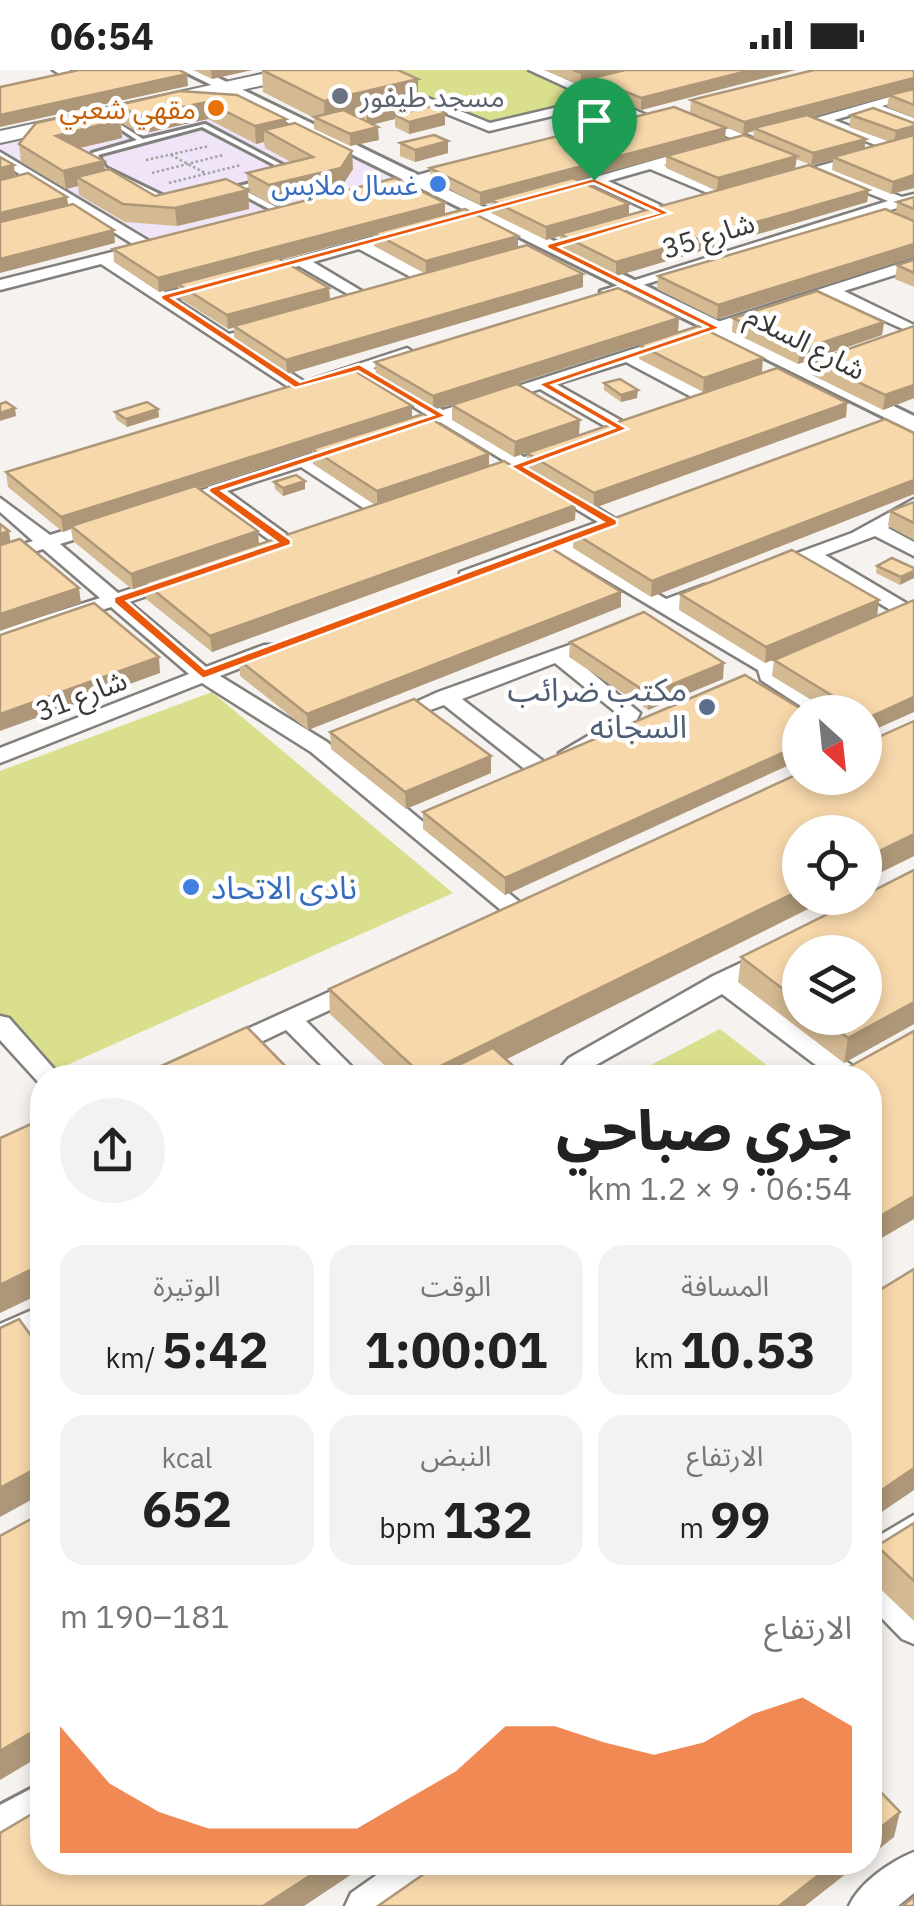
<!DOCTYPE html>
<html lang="ar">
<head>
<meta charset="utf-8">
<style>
  :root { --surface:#fff; --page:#f2f2f2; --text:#222; --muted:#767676; --accent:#ea580c }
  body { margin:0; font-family:"IBM Plex Sans","Noto Sans Arabic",sans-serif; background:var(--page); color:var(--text); direction:rtl; height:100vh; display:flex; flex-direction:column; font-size:38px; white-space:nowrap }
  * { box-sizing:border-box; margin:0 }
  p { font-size:32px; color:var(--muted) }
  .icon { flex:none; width:55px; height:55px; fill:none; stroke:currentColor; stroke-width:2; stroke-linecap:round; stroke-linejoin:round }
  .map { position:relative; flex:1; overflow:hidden; direction:ltr }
  .side { position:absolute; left:30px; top:995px; width:852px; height:810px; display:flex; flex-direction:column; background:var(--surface); border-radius:40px; box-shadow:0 5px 15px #0003; direction:rtl }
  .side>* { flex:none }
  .needle { width:65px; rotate:153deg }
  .tools { position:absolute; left:782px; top:625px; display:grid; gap:20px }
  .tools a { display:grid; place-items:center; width:100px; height:100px; border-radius:50%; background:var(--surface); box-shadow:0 5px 15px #0003; font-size:50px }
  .pin { position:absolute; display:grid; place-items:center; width:85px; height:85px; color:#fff; margin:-102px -42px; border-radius:50% 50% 50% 0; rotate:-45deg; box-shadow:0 0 10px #0007 }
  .pin .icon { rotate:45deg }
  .round { display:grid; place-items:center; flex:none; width:105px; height:105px; border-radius:52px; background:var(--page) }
  .head { display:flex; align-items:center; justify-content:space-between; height:170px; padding:0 30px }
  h1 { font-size:55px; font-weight:800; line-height:75px }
  .stats { display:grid; grid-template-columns:repeat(3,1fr); gap:15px; height:170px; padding:10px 30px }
  .stats div { display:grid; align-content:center; border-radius:25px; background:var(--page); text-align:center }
  .stats b { font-size:50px; font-weight:800 }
  .stats small { font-size:28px; font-weight:400 }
  .stats p { font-size:28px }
  .chart { height:280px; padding:20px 30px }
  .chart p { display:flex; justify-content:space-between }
  .chart svg { width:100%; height:180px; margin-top:10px; fill:var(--accent); opacity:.7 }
  .status { display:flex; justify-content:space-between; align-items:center; height:70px; padding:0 50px; background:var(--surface); direction:ltr }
  .status svg { height:28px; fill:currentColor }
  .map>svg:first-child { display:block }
  .commercial { fill:#efe4f8 }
  .green { fill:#dadf8e }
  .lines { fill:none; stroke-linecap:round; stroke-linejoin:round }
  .service-casing { stroke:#82807d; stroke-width:6 }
  .minor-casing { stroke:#82807d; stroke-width:5 }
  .tertiary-casing { stroke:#82807d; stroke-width:6 }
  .secondary-casing { stroke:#82807d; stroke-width:4 }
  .path { stroke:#a5a3a0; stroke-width:2.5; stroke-dasharray:2.5 2.5; stroke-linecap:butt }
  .service { fill:#fff; fill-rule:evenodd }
  .minor { fill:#fff; fill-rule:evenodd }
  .tertiary { fill:#fff; fill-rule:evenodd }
  .secondary { fill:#fff; fill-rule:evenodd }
  .wall { fill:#d4ba93; fill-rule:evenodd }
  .shaded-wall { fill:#ad9778 }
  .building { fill:#f7d8ab; stroke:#ad9778; stroke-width:2.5 }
  .route { fill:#ea580c; stroke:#fff; stroke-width:2.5; fill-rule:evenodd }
  .worship-dot { fill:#6b7280; stroke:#fff; stroke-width:4 }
  .food-dot { fill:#e8710a; stroke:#fff; stroke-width:4 }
  .shop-dot { fill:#3f7fe0; stroke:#fff; stroke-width:4 }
  .service-dot { fill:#5c6f8a; stroke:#fff; stroke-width:4 }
  .labels { text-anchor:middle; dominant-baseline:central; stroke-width:9; stroke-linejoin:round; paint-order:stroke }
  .far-worship-label { font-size:28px; fill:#5b616d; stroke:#fff; text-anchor:start }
  .far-food-label { font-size:28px; fill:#c56008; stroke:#fff; text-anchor:end }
  .far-shop-label { font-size:28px; fill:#366cbe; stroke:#fff; text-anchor:end }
  .far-street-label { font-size:28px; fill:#3a3938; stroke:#fff }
  .service-label { font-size:32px; fill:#4e5e75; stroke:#fff; text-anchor:end }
  .shop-label { font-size:32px; fill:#366cbe; stroke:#fff; text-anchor:start }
</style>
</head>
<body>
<div class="status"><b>06:54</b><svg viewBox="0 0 49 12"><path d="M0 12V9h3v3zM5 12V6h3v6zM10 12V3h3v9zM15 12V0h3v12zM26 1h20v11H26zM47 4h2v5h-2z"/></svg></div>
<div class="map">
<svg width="914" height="1836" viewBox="0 0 914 1836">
  <rect width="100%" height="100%" fill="#f5f2ef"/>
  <polygon class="commercial" points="229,21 398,106 151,168 0,81 0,73"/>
  <g class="green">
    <polygon points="366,0 525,0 595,30 489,57"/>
    <polygon points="212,622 453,823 49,1003 0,946 0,701"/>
    <polygon points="720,959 782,1007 628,1007"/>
  </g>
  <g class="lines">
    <g class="service-casing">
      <path id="service" d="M107,46L143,69L205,54L298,103V105L242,119L288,143L281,145L235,121L172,136L102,100L92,83L137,70L105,49V47ZM202,57L290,103L176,132L106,98L98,85Z"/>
    </g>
    <g class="minor-casing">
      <g id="minor">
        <polygon points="53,0 69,0 79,7 69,10"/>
        <polygon points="529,0 545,0 653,48 642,51 603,34 489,61 427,36 388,45 382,41 428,28 490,53 592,29"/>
        <polygon points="914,20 914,28 882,36 914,48 914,56 869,40 834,50 897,74 914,69 914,77 834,100 902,127 914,124 914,133 613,224 600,221 888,131 820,104 784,112 784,106 883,78 820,53 788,62 781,58"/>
        <polygon points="688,45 698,45 775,78 763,81 688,51"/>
        <polygon points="697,78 704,82 702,85 664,95 732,123 732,129 722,129 650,99 608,111 671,140 671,146 661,146 594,115 456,153 449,149"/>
        <polygon points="0,82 154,174 154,180 115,190 165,222 214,212 214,218 175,229 229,264 271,255 271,261 240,271 305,312 305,320 293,320 101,194 0,220 0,210 136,176 0,92"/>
        <polygon points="464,92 471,96 469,99 372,124 365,120"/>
        <polygon points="407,158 414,162 412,165 374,175 434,208 434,214 424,214 359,179 313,192 370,226 370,232 365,234 299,196 258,207 250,202"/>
        <polygon points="914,189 914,199 844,221 914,255 914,264 829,226 641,287 715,325 715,333 703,333 626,292 556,314 629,355 629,363 617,363 540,319 455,347 524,387 565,377 565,385 530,397 622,453 573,473 666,529 704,515 718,515 718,523 680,537 772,591 787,591 790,595 779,604 834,642 810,642 761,610 758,600 556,480 474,510 460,510 460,502 598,452 514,402 478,411 478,403 508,393 440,352 394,363 394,355 427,345 358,303 321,314 313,309 407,278 415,283 413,286 373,298 443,340"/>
        <polygon points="343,373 352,378 349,382 317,392 388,437 388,445 374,445 301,397 227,421 293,469 293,477 279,477 210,427 172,438 163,433"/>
        <polygon points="0,428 50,465 105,448 112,450 112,458 60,474 118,523 169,506 183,506 183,514 129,532 206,597 264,575 278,575 278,583 220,606 327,672 523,835 527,840 523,845 507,845 311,682 202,613 0,693 0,678 189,604 111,537 0,573 0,560 100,528 43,479 0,493 0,481 33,471 0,442"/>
        <polygon points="914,429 914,442 888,458 914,472 914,486 875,466 825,485 911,536 911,544 897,544 808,490 772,502 762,496 852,463"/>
        <polygon points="572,574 582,580 573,587 640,643 632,659 578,688 562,688 559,683 615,650 618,644 555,593 462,629 547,694 550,699 547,704 531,704 444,635 394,653 383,647 438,622"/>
        <polygon points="768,880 777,883 780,888 777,893 741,914 858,1000 861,1008 833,1008 722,924 587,1000 585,1008 559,1008 556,1003 569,988 713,906"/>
        <polygon points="360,908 369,910 372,916 369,922 306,951 363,1008 334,1008 286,960 185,1008 148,1008 152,1002"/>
        <polygon points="0,946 9,948 62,1008 42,1008 40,1014 0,970"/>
        <polygon points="39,1237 42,1238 42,1259 0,1278 0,1254"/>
        <polygon points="914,1445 914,1476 874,1501 914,1537 914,1574 902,1569 870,1536 870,1471"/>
        <path d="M914,1782V1823L898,1836H849C859,1813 891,1791 914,1782Z"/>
        <polygon points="395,1792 445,1792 440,1804 396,1836 345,1836 351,1823"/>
      </g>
    </g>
    <g class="tertiary-casing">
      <g id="tertiary">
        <polygon points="181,0 202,0 914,346 914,362"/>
        <polygon points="42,1713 42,1761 0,1783 0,1735"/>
      </g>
    </g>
    <g class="secondary-casing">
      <polygon id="secondary" points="280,0 314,0 305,6 0,73 0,61"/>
    </g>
    <g class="path">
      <polyline points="171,85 205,103"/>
      <polyline points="146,90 209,76"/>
      <polyline points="152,103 223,85"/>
      <polyline points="169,113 241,95"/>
    </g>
    <use href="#service" class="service"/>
    <use href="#minor" class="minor"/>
    <use href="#tertiary" class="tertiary"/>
    <use href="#secondary" class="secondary"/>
  </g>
  <g class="wall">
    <polygon points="193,0 252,0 212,9"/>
    <polygon points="262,0 418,9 418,30 420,31 420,39 445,43 445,55 409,64 395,57 395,49 372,54 379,70 350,76 314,59 314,48 263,22"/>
    <polygon points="544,0 795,0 641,40 592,20 592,12 580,15"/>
    <path d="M914,1V48L887,37L889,26L811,47L865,79L890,72L849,57L851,45L914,53V118L891,124L832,100L833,90L811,95L796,89L795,99L869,120L867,132L616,206L559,177L560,166L546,170L491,143V133L480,135L431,110L430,98L753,69L754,61L743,64L690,42L691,30ZM666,86V98L717,121L629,145L577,110Z"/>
    <polygon points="180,21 286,55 353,99 342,116 270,134 249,122 247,103 291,92 265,78 264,72 256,74 208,49 141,64 121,53 122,68 79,78 105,101 155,126 248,120 249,139 177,156 125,152 79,125 78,116 66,119 21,92 19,74 120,50 118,35"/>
    <polygon points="448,71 448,83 415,92 400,86 400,73"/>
    <polygon points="914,127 914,187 717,249 657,219 658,206 896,143 897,132"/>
    <path d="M445,133V144L518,166V177L583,217L287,304L234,270V258L228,259L179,228L178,217L159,222L114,192L113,179ZM374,165V176L424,203L330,230L329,218L281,190Z"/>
    <polygon points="914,190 914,217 895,209 897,195"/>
    <polygon points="679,248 678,262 433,340 376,306 375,292"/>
    <polygon points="733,248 884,252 882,265 798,294 732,262"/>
    <polygon points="914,256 914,328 883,340 812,305 814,291"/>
    <polygon points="640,275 762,302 703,322 639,289"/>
    <polygon points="604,313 637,328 621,332 604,320"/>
    <polygon points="847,333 846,347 594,438 527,398 527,383"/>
    <polygon points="452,335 579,365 514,387 452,350"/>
    <polygon points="158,339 159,347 127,357 116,349 115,342"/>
    <path d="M412,347L489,384V396L575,450L212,582L146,529L145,515L133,520L73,471L71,459L63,462L8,417L6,402ZM312,382L313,394L375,435L259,475L258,461L198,419Z"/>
    <polygon points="914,363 914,424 651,527 573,478 574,463"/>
    <polygon points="305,411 305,419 283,426 275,419 274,412"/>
    <polygon points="914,432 914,470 888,456 890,441"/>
    <polygon points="877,496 914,498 900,515 876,503"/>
    <polygon points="680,524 879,530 877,546 765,593 679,540"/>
    <polygon points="914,530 865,664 865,642 831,642 772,606 774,590"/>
    <polygon points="621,537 308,660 240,606 239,590"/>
    <polygon points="570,572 723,609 648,640 569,587"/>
    <polygon points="806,642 505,825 423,759 423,742"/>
    <polygon points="914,651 914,786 506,989 527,1008 398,1008 330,944 329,919"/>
    <polygon points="330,662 491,686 491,703 406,739 331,679"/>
    <path d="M914,800V954L844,993L738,912L741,887L860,828H865V825ZM800,882H865V948H800Z"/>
    <polygon points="914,1453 914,1551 870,1509 877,1476"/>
  </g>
  <g class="shaded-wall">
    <polygon points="211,0 252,0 212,9"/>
    <polygon points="594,0 641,0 592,8 592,12 580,15 581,3"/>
    <polygon points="751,0 795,0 641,40 641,28"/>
    <polygon points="187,4 188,16 0,57 0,45"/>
    <polygon points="914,8 914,20 759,60 754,58 754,61 743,64 744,52"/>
    <polygon points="418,9 418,31 358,39 358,45 325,53 324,31"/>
    <polygon points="420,31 420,43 395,45 395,49 367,56 367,44"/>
    <polygon points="207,32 208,49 141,64 139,46"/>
    <polygon points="445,43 445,55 409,64 409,52"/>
    <polygon points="286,49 287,66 264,60 264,72 256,74 255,56"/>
    <polygon points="120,50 122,68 58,83 56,66"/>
    <polygon points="914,56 914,68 894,73 896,61"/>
    <polygon points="378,57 379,70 350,76 350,64"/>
    <polygon points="726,58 725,71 494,132 491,130 491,133 480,135 480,123"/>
    <polygon points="866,69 864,81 833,87 833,90 811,95 813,83"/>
    <polygon points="448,71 448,83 415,92 415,80"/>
    <polygon points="352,81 353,99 342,116 270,134 269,115"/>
    <polygon points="797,86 795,99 717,121 718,108"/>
    <polygon points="104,91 106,110 77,107 78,116 66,119 63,101"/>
    <polygon points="14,95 15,108 0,111 0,98"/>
    <polygon points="914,105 914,118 891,124 893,112"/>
    <polygon points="248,120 249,139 177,156 175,138"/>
    <polygon points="869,120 867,132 616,206 616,192"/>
    <polygon points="67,127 69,140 0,157 0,143"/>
    <polygon points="445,133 445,146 374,163 374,165 181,216 178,214 178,217 159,222 158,208"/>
    <polygon points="629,134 629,147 560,164 560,166 546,170 546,157"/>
    <polygon points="114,160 115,173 0,203 0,189"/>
    <polygon points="518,166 518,179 426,204 426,191"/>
    <polygon points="914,174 914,187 717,249 718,235"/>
    <polygon points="583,204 583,217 287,304 286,290"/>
    <polygon points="329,218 330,231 228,259 227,245"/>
    <polygon points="679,248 678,262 433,340 433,326"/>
    <polygon points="884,252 882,265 798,294 800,280"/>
    <polygon points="763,288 762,302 703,322 704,308"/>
    <polygon points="914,315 914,328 883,340 885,325"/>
    <polygon points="638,320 637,328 621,332 621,325"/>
    <polygon points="847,333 846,347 594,438 594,423"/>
    <polygon points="412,336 412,350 312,379 312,382 74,458 71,456 71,459 63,462 61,447"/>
    <polygon points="15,338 16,346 0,351 0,343"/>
    <polygon points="158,339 159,347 127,357 126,349"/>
    <polygon points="580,350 579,365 514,387 515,372"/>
    <polygon points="489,384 489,398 377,436 377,421"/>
    <polygon points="914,410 914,424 651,527 652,511"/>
    <polygon points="305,411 305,419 283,426 283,418"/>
    <polygon points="576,435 575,450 212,582 210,566"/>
    <polygon points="9,461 11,476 0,480 0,464"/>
    <polygon points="258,461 259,477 133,520 131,504"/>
    <polygon points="914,501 914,508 900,515 901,507"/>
    <polygon points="79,518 81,533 0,561 0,544"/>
    <polygon points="621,522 621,537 308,660 307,644"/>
    <polygon points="879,530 877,546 765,593 766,577"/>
    <polygon points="159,587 160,603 0,661 0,644"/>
    <polygon points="724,593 723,609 648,640 649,624"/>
    <polygon points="914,627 914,642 865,664 868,648"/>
    <polygon points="800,675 800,690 505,825 505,808"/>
    <polygon points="491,686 491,703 406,739 405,722"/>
    <polygon points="914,764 914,786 865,810 865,788"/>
    <polygon points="800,820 800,828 830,828 469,1008 422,1008 422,1005"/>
    <polygon points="914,932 914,954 844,993 848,968"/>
    <polygon points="914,1126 914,1149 870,1175 870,1152"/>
    <polygon points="42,1194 42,1223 0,1243 0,1215"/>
    <polygon points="42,1395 42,1424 0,1447 0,1418"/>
    <polygon points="914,1398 914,1420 870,1450 870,1428"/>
    <polygon points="42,1656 42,1685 0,1710 0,1681"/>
    <polygon points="900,1742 894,1767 870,1786 870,1766"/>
    <polygon points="331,1792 370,1792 304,1836 263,1836"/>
    <polygon points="835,1792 861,1792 805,1836 779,1836"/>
  </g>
  <g class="building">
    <polygon points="79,0 179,0 187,4 0,45 0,17"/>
    <polygon points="262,0 398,0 418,9 324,31"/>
    <polygon points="573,0 594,0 581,3"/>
    <polygon points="625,0 751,0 641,28 592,8"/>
    <polygon points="814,0 911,0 914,1 914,8 744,52 691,30"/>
    <polygon points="914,19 914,35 889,25"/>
    <polygon points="180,21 237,25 286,49 255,56 207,32 139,46 118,35"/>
    <polygon points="411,26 420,31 367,44 358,39"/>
    <polygon points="432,36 445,43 409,52 395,45"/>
    <polygon points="674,37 726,58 480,123 430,98"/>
    <polygon points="873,38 914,53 914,56 896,61 851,45"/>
    <polygon points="100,39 120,50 56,66 104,91 63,101 19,74 36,53"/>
    <polygon points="343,40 378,57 350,64 314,47"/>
    <polygon points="807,45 866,69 813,83 754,58"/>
    <polygon points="295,53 352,81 341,98 269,115 247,103 313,87 264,60"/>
    <polygon points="434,65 448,71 415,80 400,73"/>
    <polygon points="744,65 797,86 718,108 666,86"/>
    <polygon points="914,65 914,105 893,112 833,87"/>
    <polygon points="0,87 14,95 0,98"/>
    <polygon points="809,95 869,120 616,192 560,164"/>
    <polygon points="109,99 155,126 226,109 248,120 175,138 123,134 77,107"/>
    <polygon points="28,103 67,127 0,143 0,110"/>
    <polygon points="395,108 445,133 158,208 113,179"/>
    <polygon points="573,108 629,134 546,157 491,130"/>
    <polygon points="914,127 914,139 897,132"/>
    <polygon points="73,134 114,160 0,189 0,152"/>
    <polygon points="465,139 518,166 426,191 374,163"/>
    <polygon points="885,139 914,151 914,174 718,235 658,206"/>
    <polygon points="527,175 583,204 286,290 234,256"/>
    <polygon points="278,188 329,218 227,245 178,214"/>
    <polygon points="914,190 914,203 897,195"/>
    <polygon points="618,218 679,248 433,326 375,292"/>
    <polygon points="817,221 884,252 800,280 733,248"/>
    <polygon points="698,256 763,288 704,308 640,275"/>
    <polygon points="914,256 914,315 885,325 814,291"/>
    <polygon points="350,298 412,336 61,447 6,402"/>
    <polygon points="777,298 847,333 594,423 527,383"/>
    <polygon points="620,309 638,320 621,325 604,313"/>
    <polygon points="517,314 580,350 515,372 452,335"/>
    <polygon points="6,332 15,338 0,343 0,334"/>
    <polygon points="147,332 158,339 126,349 115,342"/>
    <polygon points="423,344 489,384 377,421 312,379"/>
    <polygon points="885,349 914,363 914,410 652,511 574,463"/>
    <polygon points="504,391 576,435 210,566 145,513"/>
    <polygon points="296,405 305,411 283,418 274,412"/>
    <polygon points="195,416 258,461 131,504 71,456"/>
    <polygon points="914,432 914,453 890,441"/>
    <polygon points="0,454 9,461 0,464"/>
    <polygon points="20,469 79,518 0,544 0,475"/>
    <polygon points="548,476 621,522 307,644 239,590"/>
    <polygon points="792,480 879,530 766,577 680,524"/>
    <polygon points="892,488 914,498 914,501 901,507 877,496"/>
    <polygon points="914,530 914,627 868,648 865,646 865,642 859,642 774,590"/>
    <polygon points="94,533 159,587 0,644 0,565"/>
    <polygon points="644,542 724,593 649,624 570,572"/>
    <polygon points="745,605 806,642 800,642 800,675 505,808 423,742"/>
    <polygon points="414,629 491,686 405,722 330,662"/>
    <polygon points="914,651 914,764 865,788 865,762 800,762 800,820 422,1005 329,919 800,703 800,708 865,708 865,673"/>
    <polygon points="914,800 914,932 848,968 821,948 865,948 865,882 800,882 800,932 741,887 860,828 865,828 865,825"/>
    <polygon points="247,957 297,1008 135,1008"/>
    <polygon points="914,961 914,1126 870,1152 870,1008 829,1008"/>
    <polygon points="493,978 527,1008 433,1008"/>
    <polygon points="42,1049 42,1194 0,1215 0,1068"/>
    <polygon points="914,1199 914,1398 870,1428 870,1226"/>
    <polygon points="19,1249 42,1281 42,1395 0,1418 0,1258"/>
    <polygon points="42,1443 42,1656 0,1681 0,1466"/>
    <polygon points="914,1453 914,1511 877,1476"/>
    <polygon points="870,1711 900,1742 870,1766"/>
    <polygon points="42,1738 42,1792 331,1792 263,1836 0,1836 0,1763"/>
    <polygon points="441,1792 835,1792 779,1836 378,1836"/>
    <polygon points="914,1827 914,1836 902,1836"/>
  </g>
  <path class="route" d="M594,108L671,143L559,177L721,258L552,315L628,359L525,397L617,450V455L203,609L114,533V527L277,472L209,422V418L433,345L358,301L295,318L161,229V225ZM593,113L658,143L547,174V178L707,257L538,314L614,358L510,396L603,452L205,599L127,531L291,475V470L222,421L447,346L359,294L300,312L172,228Z"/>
  <circle class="worship-dot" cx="340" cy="26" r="10"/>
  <circle class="food-dot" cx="216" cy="38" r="10"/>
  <g class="shop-dot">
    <circle cx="438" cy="114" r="10"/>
    <circle cx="191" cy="817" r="10"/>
  </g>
  <circle class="service-dot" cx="707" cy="637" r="10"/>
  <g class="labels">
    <g class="far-worship-label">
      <text x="360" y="26">مسجد طيفور</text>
    </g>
    <g class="far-food-label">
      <text x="196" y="38">مقهي شعبي</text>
    </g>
    <g class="far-shop-label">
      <text x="418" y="114">غسال ملابس</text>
    </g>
    <g class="far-street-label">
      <text transform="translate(708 165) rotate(-17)">شارع 35</text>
      <text transform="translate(806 272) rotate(27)">شارع السلام</text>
      <text transform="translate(81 625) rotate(-21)">شارع 31</text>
    </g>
    <g class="service-label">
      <text x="687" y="619">مكتب ضرائب<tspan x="687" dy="37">السجانه</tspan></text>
    </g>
    <g class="shop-label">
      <text x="211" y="817">نادى الاتحاد</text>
    </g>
  </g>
</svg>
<div class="tools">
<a><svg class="needle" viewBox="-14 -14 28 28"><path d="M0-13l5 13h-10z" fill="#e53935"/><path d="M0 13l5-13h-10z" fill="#767676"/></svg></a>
<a><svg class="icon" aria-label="locate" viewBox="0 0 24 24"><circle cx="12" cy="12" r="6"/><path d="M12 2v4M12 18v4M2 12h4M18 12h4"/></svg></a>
<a><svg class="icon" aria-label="layers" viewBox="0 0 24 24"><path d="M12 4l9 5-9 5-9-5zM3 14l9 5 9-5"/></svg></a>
</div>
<div class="pin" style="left:594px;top:110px;background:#1e9e55"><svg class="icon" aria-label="arrive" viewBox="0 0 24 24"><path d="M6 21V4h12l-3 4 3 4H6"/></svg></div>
<section class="side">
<div class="head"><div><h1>جري صباحي</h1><p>06:54 · 9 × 1.2 km</p></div><a class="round"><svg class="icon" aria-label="share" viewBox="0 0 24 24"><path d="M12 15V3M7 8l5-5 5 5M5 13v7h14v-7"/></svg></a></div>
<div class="stats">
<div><p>المسافة</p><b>10.53<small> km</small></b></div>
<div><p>الوقت</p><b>1:00:01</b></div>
<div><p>الوتيرة</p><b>5:42<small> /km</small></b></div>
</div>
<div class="stats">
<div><p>الارتفاع</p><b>99<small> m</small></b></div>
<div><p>النبض</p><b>132<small> bpm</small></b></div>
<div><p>kcal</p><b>652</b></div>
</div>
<div class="chart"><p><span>الارتفاع</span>181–190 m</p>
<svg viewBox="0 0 160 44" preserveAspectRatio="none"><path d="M0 44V13L10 27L20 34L30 38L40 38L50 38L60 38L70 31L80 24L90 13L100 13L110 17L120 20L130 17L140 10L150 6L160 13V44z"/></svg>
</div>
</section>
</div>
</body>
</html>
